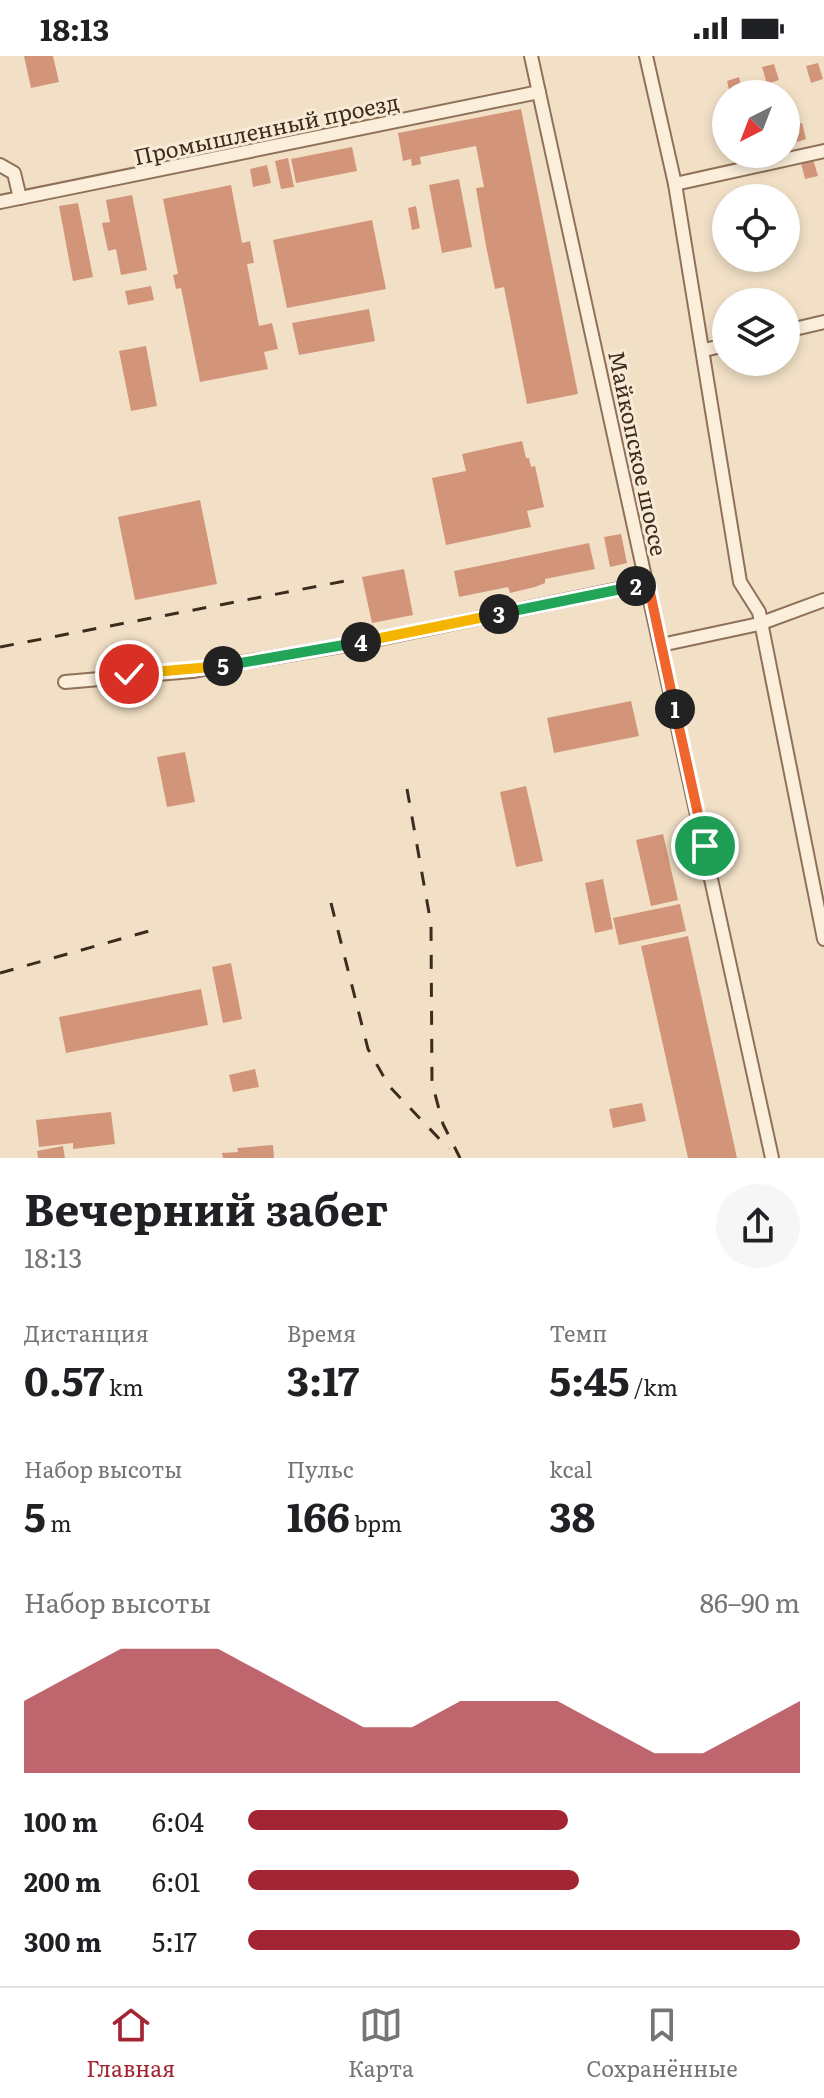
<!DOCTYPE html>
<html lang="ru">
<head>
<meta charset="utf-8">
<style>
  :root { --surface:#fff; --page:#f6f6f6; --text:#202124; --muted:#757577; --line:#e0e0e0; --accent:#a32432 }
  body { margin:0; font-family:Literata,serif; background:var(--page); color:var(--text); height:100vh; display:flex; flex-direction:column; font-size:30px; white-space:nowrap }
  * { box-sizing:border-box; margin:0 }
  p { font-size:26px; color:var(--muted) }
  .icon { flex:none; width:44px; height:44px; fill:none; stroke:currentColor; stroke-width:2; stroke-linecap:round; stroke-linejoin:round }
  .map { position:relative; height:1102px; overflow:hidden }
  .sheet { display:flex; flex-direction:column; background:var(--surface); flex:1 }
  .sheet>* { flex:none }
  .needle { width:52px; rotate:222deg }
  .fabs { position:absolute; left:712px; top:24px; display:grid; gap:16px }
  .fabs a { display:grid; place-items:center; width:88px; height:88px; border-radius:50%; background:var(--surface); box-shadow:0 4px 12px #0003; font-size:40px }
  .pin { position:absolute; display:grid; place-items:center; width:68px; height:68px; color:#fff; margin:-34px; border:4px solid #fff; border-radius:50%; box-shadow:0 2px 8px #0007 }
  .km { position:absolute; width:40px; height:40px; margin:-20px; border-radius:50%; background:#222; color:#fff; font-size:22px; line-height:40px; text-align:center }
  .round { display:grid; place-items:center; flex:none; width:84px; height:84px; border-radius:42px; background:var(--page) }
  .overview { display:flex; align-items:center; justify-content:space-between; height:136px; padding:0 24px }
  h1 { font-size:44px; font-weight:700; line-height:60px }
  .stats { display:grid; grid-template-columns:repeat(3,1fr); gap:12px; height:136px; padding:8px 24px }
  .stats div { display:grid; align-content:center }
  .stats b { font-size:40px; font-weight:700 }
  .stats small { font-size:22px; font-weight:400 }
  .stats p { font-size:22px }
  .chart { height:224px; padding:16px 24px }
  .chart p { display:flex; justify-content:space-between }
  .chart svg { width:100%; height:144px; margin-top:8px; fill:var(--accent); opacity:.7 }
  ul { padding:0 24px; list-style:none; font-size:26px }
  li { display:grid; grid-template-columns:128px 96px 1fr; align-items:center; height:60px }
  li i { height:20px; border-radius:10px; background:var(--accent) }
  .status { display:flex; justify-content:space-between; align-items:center; height:56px; padding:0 40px; background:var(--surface); direction:ltr }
  .status svg { height:22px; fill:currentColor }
  .tab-bar { display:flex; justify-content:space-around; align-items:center; height:112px; border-top:2px solid var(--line); background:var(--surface); font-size:22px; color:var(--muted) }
  .tab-bar a { display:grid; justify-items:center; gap:4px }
  .tab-bar .current { color:var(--accent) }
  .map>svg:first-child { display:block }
  .building { fill:#d39579 }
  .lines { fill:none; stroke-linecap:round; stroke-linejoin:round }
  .minor-casing { stroke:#8f7159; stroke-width:16 }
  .minor { stroke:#fbeeda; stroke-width:12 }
  .rail { stroke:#3e2b1e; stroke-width:3; stroke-dasharray:14 14; stroke-linecap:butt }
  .split-1-casing { stroke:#fff; stroke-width:16 }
  .split-2-casing { stroke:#fff; stroke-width:16 }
  .split-3-casing { stroke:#fff; stroke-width:16 }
  .split-4-casing { stroke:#fff; stroke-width:16 }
  .split-5-casing { stroke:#fff; stroke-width:16 }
  .split-6-casing { stroke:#fff; stroke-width:16 }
  .split-1 { stroke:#f0652b; stroke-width:10 }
  .split-2 { stroke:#f0652b; stroke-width:10 }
  .split-3 { stroke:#22a559; stroke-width:10 }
  .split-4 { stroke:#f5b400; stroke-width:10 }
  .split-5 { stroke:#22a559; stroke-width:10 }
  .split-6 { stroke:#f5b400; stroke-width:10 }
  .labels { text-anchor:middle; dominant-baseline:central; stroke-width:6; stroke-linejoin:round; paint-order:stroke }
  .street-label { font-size:22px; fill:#3e2b1e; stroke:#f8ebd6 }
</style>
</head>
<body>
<div class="status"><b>18:13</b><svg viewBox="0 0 49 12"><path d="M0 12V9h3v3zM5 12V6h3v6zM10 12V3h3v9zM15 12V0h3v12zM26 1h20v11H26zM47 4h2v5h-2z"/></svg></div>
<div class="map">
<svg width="824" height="1102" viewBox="0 0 824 1102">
  <rect width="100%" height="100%" fill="#f2e0c6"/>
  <g class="building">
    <polygon points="24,0 53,0 59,26 31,32"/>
    <polygon points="818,7 823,23 811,27 806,10"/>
    <polygon points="774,8 779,24 767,28 762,11"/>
    <polygon points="739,21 743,38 730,38 727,25"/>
    <polygon points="521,53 578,338 527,348 504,231 495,233 486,190 476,132 484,131 476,90 420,101 421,108 412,110 411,103 403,105 398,77"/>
    <polygon points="802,67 806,83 794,87 789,70"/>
    <polygon points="352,91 357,115 296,127 291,103"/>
    <polygon points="288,102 294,131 281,133 275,105"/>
    <polygon points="813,103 818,120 805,123 801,107"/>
    <polygon points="267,109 271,127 253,131 250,113"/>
    <polygon points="459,123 472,191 442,197 429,129"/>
    <polygon points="231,129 242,187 250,185 254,207 247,208 259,270 272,267 278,293 264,296 268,313 200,326 181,232 176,233 173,219 178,218 163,143"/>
    <polygon points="132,139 147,214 121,219 116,193 108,195 102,167 110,166 106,144"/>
    <polygon points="78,147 93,221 73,225 59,150"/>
    <polygon points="416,150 420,172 412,174 408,152"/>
    <polygon points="372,164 386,233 287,252 273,184"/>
    <polygon points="151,230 154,244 128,249 125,235"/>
    <polygon points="369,253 375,285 299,299 292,267"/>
    <polygon points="146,290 157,350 131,355 119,295"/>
    <polygon points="522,385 526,402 529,402 531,411 535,410 544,451 527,455 531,471 446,489 432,422 466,415 462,398"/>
    <polygon points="200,444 217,528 135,544 118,461"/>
    <polygon points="621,478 627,507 610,511 604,481"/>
    <polygon points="589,487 595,513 545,523 545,527 535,531 510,537 508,531 459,541 454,515"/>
    <polygon points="404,513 413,559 372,567 362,521"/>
    <polygon points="631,645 639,680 554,697 547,662"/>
    <polygon points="185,696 195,746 167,751 157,701"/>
    <polygon points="526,730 543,805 516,811 500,736"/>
    <polygon points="663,778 678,844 651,850 636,784"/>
    <polygon points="603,823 613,873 595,877 585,827"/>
    <polygon points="680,848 686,875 619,889 613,862"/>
    <polygon points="688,880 737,1102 688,1102 641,890"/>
    <polygon points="231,907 242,963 223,967 212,911"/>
    <polygon points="201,933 208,969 66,997 59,961"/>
    <polygon points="255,1013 259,1031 233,1036 229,1019"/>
    <polygon points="642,1047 646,1065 613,1072 609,1053"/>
    <polygon points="111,1056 115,1088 73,1093 73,1087 39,1091 36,1064"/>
    <polygon points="273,1089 274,1102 223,1102 222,1097 238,1096 237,1092"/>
    <polygon points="63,1090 65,1102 38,1102 37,1095"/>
  </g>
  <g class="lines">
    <g class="minor-casing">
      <g id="minor">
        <polyline points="531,0 772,1102"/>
        <polyline points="646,0 675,128 740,526 759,556 824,883"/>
        <polyline points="0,109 14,117 20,142"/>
        <polyline points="675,128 824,95"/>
        <polyline points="0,146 539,36"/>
        <polyline points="786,275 824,266"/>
        <polyline points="704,294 726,289"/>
        <polyline points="661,589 759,568 824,544"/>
        <polyline points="65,626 192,615 364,586 648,527"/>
      </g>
    </g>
    <use href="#minor" class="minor"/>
    <g class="rail">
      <polyline points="0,591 345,525"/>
      <polyline points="407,733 431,868 432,1027 443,1068 460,1102"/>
      <polyline points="331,847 368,993 389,1030 449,1093"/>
      <polyline points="0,917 156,873"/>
    </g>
  </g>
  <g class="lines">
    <g class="split-1-casing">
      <polyline id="split-1" points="675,653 705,790"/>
    </g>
    <g class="split-2-casing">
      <polyline id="split-2" points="636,530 648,527 675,653"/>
    </g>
    <g class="split-3-casing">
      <polyline id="split-3" points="499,558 636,530"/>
    </g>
    <g class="split-4-casing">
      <polyline id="split-4" points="361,586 499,558"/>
    </g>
    <g class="split-5-casing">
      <polyline id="split-5" points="223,610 361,586"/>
    </g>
    <g class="split-6-casing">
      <polyline id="split-6" points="129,618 223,610"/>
    </g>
    <use href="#split-1" class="split-1"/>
    <use href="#split-2" class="split-2"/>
    <use href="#split-3" class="split-3"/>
    <use href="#split-4" class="split-4"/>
    <use href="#split-5" class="split-5"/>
    <use href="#split-6" class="split-6"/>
  </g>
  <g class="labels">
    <g class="street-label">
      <text transform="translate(266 72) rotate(-12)">Промышленный проезд</text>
      <text transform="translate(639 397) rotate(78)">Майкопское шоссе</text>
    </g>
  </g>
</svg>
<div class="fabs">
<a><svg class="needle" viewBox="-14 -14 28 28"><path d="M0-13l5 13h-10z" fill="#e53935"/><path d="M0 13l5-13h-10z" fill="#757577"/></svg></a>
<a><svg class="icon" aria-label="locate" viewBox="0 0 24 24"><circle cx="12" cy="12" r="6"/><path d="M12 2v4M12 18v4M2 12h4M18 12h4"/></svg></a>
<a><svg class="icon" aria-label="layers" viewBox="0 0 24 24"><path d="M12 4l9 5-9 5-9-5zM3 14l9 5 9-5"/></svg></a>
</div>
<div class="pin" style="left:705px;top:790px;background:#1e9e55"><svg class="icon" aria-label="arrive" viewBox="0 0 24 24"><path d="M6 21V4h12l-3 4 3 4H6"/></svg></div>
<div class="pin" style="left:129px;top:618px;background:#d93025"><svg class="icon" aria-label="check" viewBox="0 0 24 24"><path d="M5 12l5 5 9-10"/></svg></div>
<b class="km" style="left:675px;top:653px">1</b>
<b class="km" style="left:636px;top:530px">2</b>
<b class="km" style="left:499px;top:558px">3</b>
<b class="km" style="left:361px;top:586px">4</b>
<b class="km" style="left:223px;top:610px">5</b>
</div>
<section class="sheet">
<div class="overview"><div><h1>Вечерний забег</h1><p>18:13</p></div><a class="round"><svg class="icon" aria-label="share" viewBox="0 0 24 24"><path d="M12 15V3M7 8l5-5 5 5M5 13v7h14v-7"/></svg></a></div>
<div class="stats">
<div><p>Дистанция</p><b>0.57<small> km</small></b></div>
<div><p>Время</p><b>3:17</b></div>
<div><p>Темп</p><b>5:45<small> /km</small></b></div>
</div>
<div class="stats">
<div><p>Набор высоты</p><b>5<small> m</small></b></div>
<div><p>Пульс</p><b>166<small> bpm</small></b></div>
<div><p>kcal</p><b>38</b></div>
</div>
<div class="chart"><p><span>Набор высоты</span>86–90 m</p>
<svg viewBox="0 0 160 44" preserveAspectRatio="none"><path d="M0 44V22L10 14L20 6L30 6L40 6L50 14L60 22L70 30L80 30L90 22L100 22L110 22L120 30L130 38L140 38L150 30L160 22V44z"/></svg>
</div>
<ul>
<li><b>100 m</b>6:04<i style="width:58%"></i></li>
<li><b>200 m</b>6:01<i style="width:60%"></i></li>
<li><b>300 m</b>5:17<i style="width:100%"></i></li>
</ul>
</section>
<nav class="tab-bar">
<a class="current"><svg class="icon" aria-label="home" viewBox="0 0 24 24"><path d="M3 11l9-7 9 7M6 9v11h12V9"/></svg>Главная</a>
<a><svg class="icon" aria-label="map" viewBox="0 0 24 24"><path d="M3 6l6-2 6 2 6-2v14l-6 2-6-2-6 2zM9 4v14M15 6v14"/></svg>Карта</a>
<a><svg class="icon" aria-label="saved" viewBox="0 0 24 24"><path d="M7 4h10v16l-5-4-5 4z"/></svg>Сохранённые</a>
</nav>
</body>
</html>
